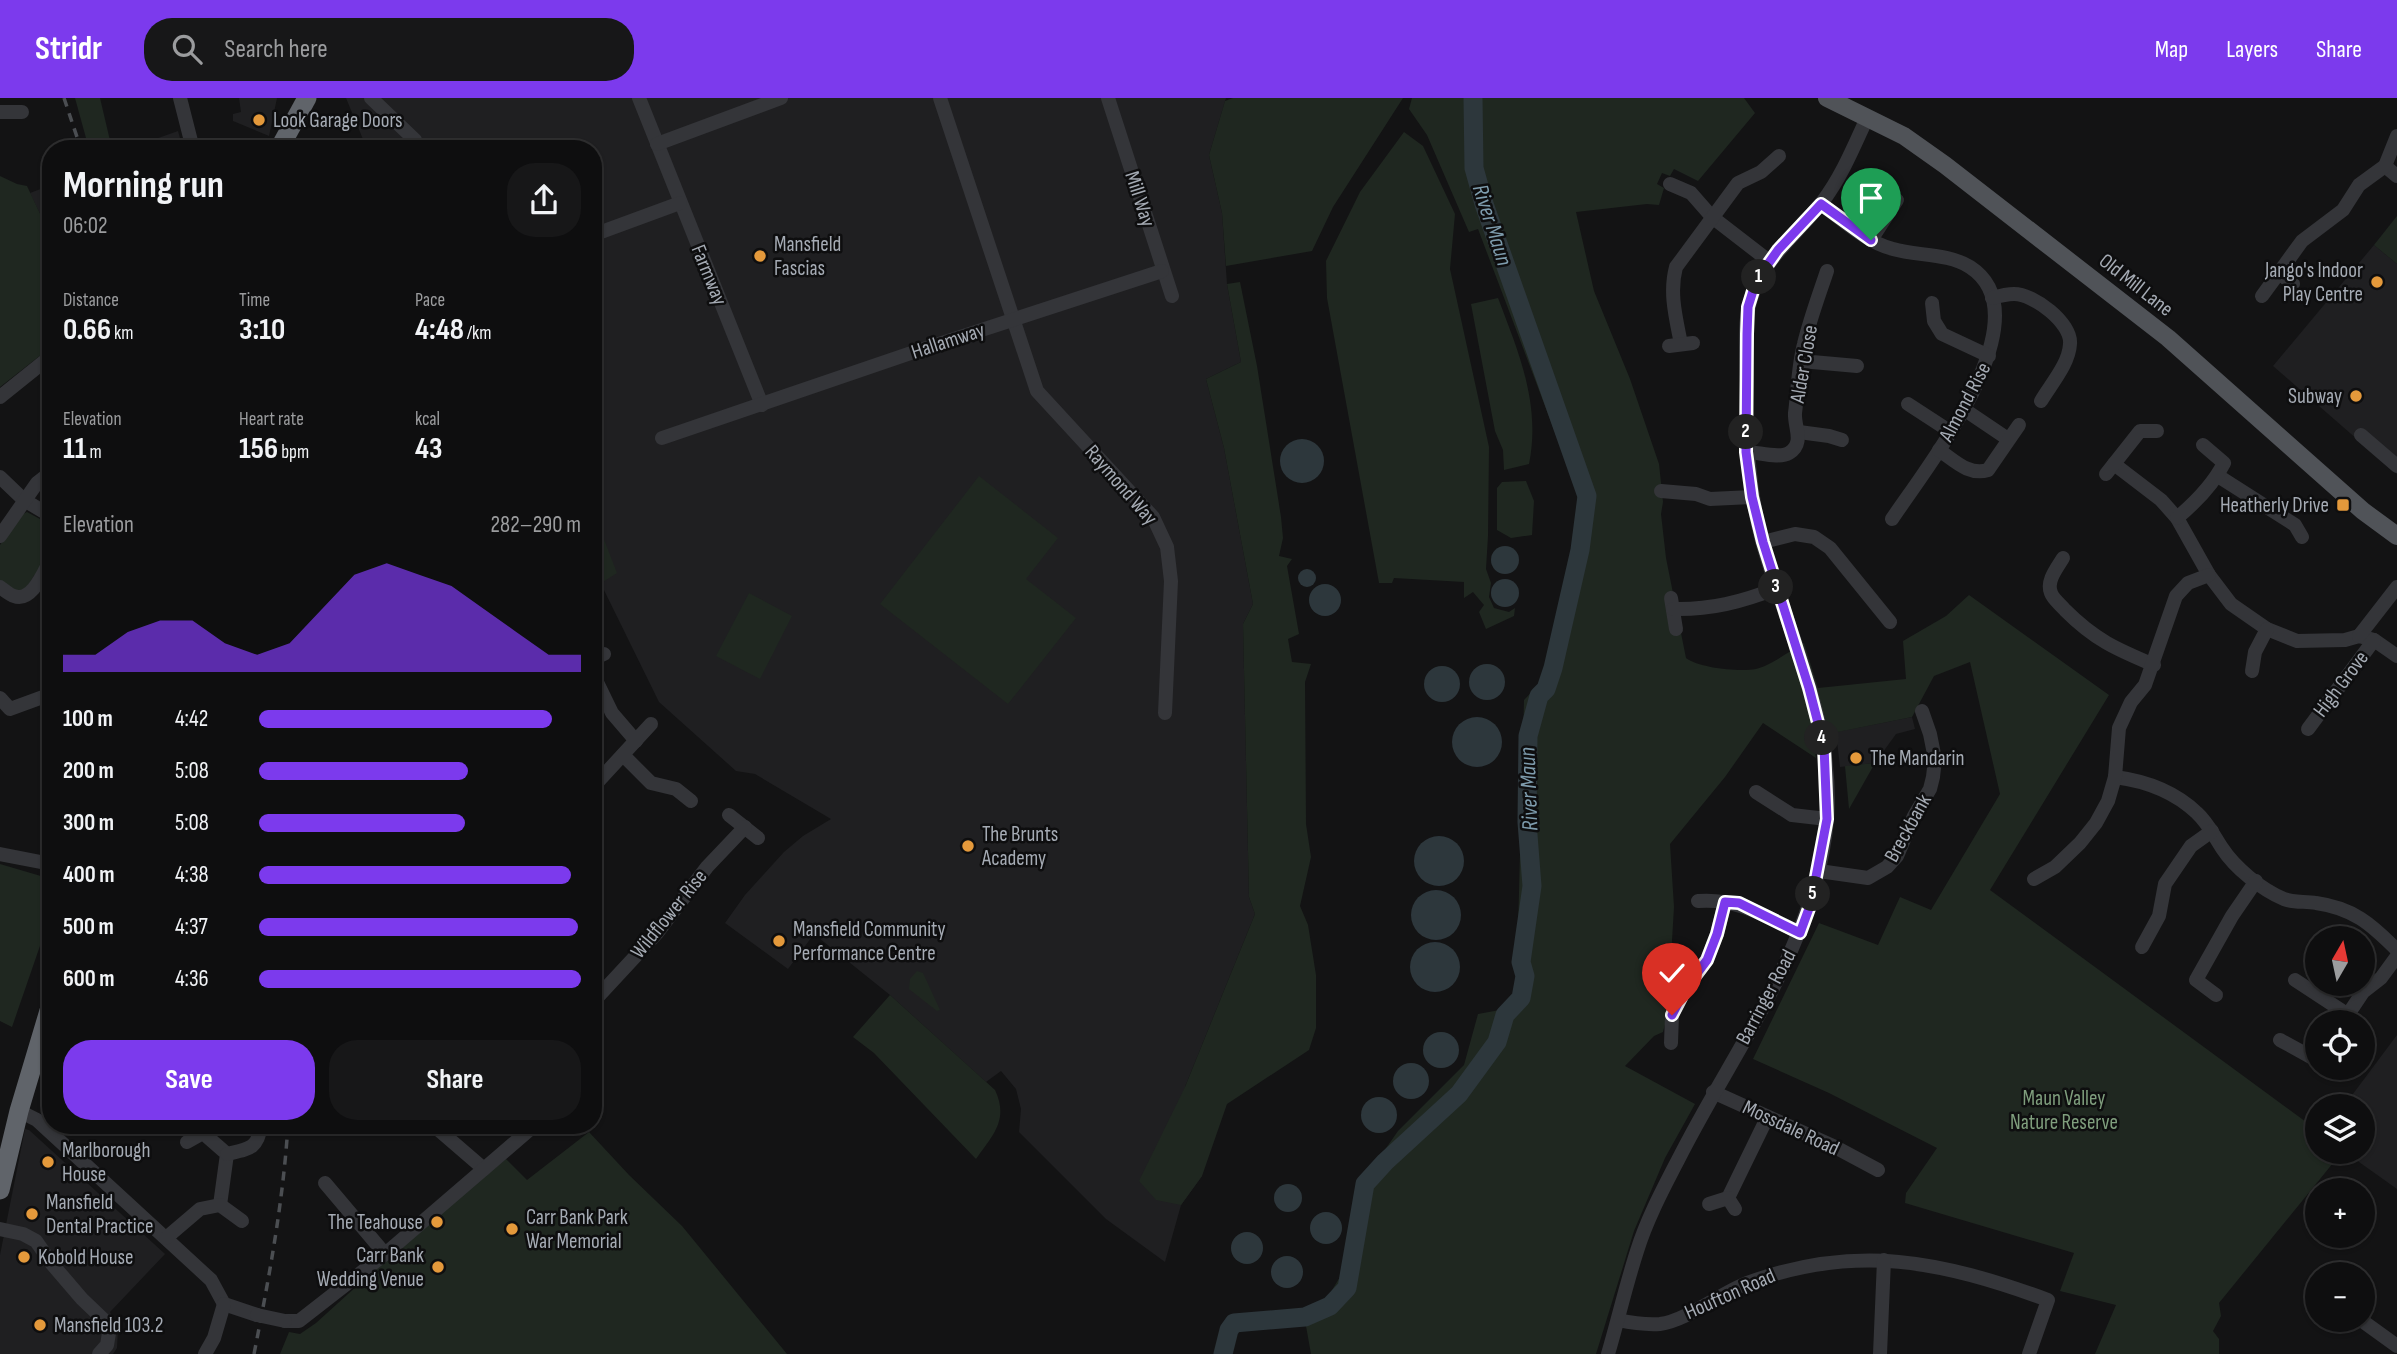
<!DOCTYPE html>
<html lang="en">
<head>
<meta charset="utf-8">
<style>
  :root { --surface:#0e0e0f; --page:#171718; --text:#f1f3f6; --muted:#9b9c9e; --line:#2e2e2f; --accent:#7c3aed }
  body { margin:0; font-family:"Sofia Sans Condensed",sans-serif; background:var(--page); color:var(--text); height:100vh; display:flex; flex-direction:column; font-size:26px; white-space:nowrap }
  * { box-sizing:border-box; margin:0 }
  p { font-size:23px; color:var(--muted) }
  .icon { flex:none; width:38px; height:38px; fill:none; stroke:currentColor; stroke-width:2; stroke-linecap:round; stroke-linejoin:round }
  .map { position:relative; flex:1; overflow:hidden }
  .side { position:absolute; left:42px; top:42px; width:560px; height:994px; display:flex; flex-direction:column; background:var(--surface); border-radius:28px; box-shadow:0 2px 5px #0004,0 0 0 2px var(--line) }
  .side>* { flex:none }
  .needle { width:46px; rotate:9deg }
  .fabs { position:absolute; left:2305px; top:828px; display:grid; gap:14px }
  .fabs a { display:grid; place-items:center; width:70px; height:70px; border-radius:50%; background:var(--surface); box-shadow:0 2px 5px #0004,0 0 0 2px var(--line); font-size:35px }
  .pin { position:absolute; display:grid; place-items:center; width:60px; height:60px; color:#fff; margin:-72px -30px; border-radius:50% 50% 50% 0; rotate:-45deg; box-shadow:0 0 7px #0007 }
  .pin .icon { rotate:45deg }
  .km { position:absolute; width:35px; height:35px; margin:-18px; border-radius:50%; background:#222; color:#fff; font-size:19px; line-height:35px; text-align:center }
  .round { display:grid; place-items:center; flex:none; width:74px; height:74px; border-radius:28px; background:var(--page) }
  .summary { display:flex; align-items:center; justify-content:space-between; height:119px; padding:0 21px }
  h1 { font-size:38px; font-weight:700; line-height:52px }
  .figures { display:grid; grid-template-columns:repeat(3,1fr); gap:10px; height:119px; padding:7px 21px }
  .figures div { display:grid; align-content:center }
  .figures b { font-size:30px; font-weight:700 }
  .figures small { font-size:19px; font-weight:400 }
  .figures p { font-size:19px }
  .chart { height:196px; padding:14px 21px }
  .chart p { display:flex; justify-content:space-between }
  .chart svg { width:100%; height:126px; margin-top:7px; fill:var(--accent); opacity:.7 }
  .primary-button { display:flex; gap:14px; margin-top:auto; padding:14px 21px }
  .primary-button a { flex:1; height:80px; border-radius:28px; background:var(--accent); color:#fff; font-size:28px; font-weight:700; line-height:80px; text-align:center }
  .primary-button a+a { background:var(--page); color:var(--text) }
  ul { padding:0 21px; list-style:none; font-size:23px }
  li { display:grid; grid-template-columns:112px 84px 1fr; align-items:center; height:52px }
  li i { height:18px; border-radius:9px; background:var(--accent) }
  header { display:flex; align-items:center; gap:42px; box-sizing:border-box; height:98px; padding:0 35px; background:var(--accent); color:#fff }
  header strong { font-size:33px }
  nav { display:flex; gap:38px; margin-inline-start:auto; font-size:24px }
  .search { width:490px; height:63px; background:var(--page); display:flex; align-items:center; gap:18px; box-sizing:border-box; padding:0 24px; border-radius:28px; color:var(--muted); font-size:26px }
  .map>svg:first-child { display:block }
  .built { fill:#1f1f21 }
  .green { fill:#1f2720 }
  .water { fill:#2d373c }
  .lines { fill:none; stroke-linecap:round; stroke-linejoin:round }
  .river { stroke:#2d373c; stroke-width:19 }
  .minor { stroke:#343539; stroke-width:14 }
  .major { stroke:#505358; stroke-width:18 }
  .highway { stroke:#60646a; stroke-width:19 }
  .rail { stroke:#4b4e52; stroke-width:3.5; stroke-dasharray:9 7; stroke-linecap:butt }
  .minor-bridge { stroke:#343539; stroke-width:14 }
  .route-casing { stroke:#fff; stroke-width:14 }
  .route { stroke:#7c3aed; stroke-width:9 }
  .poi-dot { fill:#e4993b; stroke:#0e0e0f; stroke-width:2.5 }
  .labels { text-anchor:middle; dominant-baseline:central; stroke-width:5; stroke-linejoin:round; paint-order:stroke }
  .poi-label { font-size:21px; fill:#a5abb4; stroke:#0e0e0f; text-anchor:start }
  .street-label { font-size:21px; fill:#a5abb4; stroke:#0e0e0f }
  .park-label { font-size:21px; fill:#7f9e7d; stroke:#0e0e0f }
  .water-label { font-size:23px; font-style:italic; fill:#7e9cad; stroke:#0e0e0f }
</style>
</head>
<body>
<header>
<strong>Stridr</strong>
<div class="search"><svg class="icon" aria-label="search" viewBox="0 0 24 24"><circle cx="10" cy="10" r="6"/><path d="M15 15l6 6"/></svg>Search here</div>
<nav><a>Map</a><a>Layers</a><a>Share</a></nav>
</header>
<div class="map">
<svg width="2397" height="1256" viewBox="0 0 2397 1256">
  <rect width="100%" height="100%" fill="#131314"/>
  <g class="built">
    <polygon points="239,0 277,0 269,38 233,23 233,16 241,14"/>
    <polygon points="346,0 1226,0 1209,57 1222,115 1227,186 1241,264 1206,281 1224,350 1253,506 1243,526 1249,799 1255,816 1185,989 1202,1078 1181,1107 1165,1164 1106,1121 1019,1034 1021,1011 1016,991 1001,973 986,984 890,897 814,836 788,871 725,825 745,797 784,754 803,738 831,721 755,676 736,673 659,604 601,486 593,490 593,51 488,51 486,48 481,51 429,51 426,44 407,51 367,51"/>
    <polygon points="178,33 183,51 127,51 130,50"/>
    <polygon points="51,87 51,139 30,95"/>
    <polygon points="2374,147 2397,166 2397,376 2273,268"/>
    <polygon points="1912,619 1915,631 1896,636 1875,665 1840,669 1836,634"/>
    <polygon points="2397,937 2397,1091 2345,1054 2362,1054 2362,1008 2344,1008"/>
    <polygon points="25,1031 29,1032 165,1156 110,1214 118,1231 117,1250 113,1256 0,1256 0,1157"/>
  </g>
  <g class="green">
    <polygon points="75,0 100,0 112,51 89,51"/>
    <polygon points="1233,0 1403,0 1333,109 1312,153 1226,168 1222,115 1209,57 1225,3"/>
    <path d="M1412,0H1744L1755,15L1698,83L1674,71L1670,78L1662,75L1657,86L1664,90L1659,107L1647,106L1576,114L1594,193L1630,281L1659,366L1663,404L1661,416L1666,460L1686,560C1699,570 1739,574 1756,571C1770,568 1791,552 1804,545L1818,590L1906,581L1903,543L1946,518L1969,497L2109,597L1990,792L2317,1032V1054H2342L2219,1205L2221,1218L2213,1233L2219,1241V1256H2095L2116,1207L2060,1193L2074,1155L1905,1105L1906,1095L1937,1050L1829,995L1753,961L1819,825L1878,847L1900,799L1931,812L2000,696L1970,564L1934,578L1912,619L1813,639L1816,660L1763,625L1725,679L1670,746L1674,809L1670,876L1682,883L1671,903L1663,934L1654,938L1625,968L1695,1006L1665,1060L1634,1133L1596,1256H1311L1306,1228L1320,1212L1343,1174L1354,1096L1398,1033L1464,967L1478,916L1516,909L1524,602L1546,579L1579,414L1576,390L1478,131L1469,134L1427,37L1409,11Z"/>
    <polygon points="1404,34 1423,48 1455,116 1450,171 1489,349 1488,438 1486,471 1491,485 1489,499 1494,510 1509,514 1515,510 1514,518 1486,531 1479,514 1484,507 1473,494 1464,500 1464,484 1394,480 1392,485 1379,485 1327,200 1326,163 1360,94"/>
    <polygon points="0,78 17,86 27,88 51,139 51,249 0,289"/>
    <polygon points="2397,118 2397,166 2374,147"/>
    <polygon points="1240,184 1257,268 1281,419 1283,440 1279,458 1292,461 1287,468 1299,536 1288,541 1292,564 1311,566 1305,584 1306,726 1311,759 1300,808 1308,827 1316,877 1316,930 1309,952 1227,1006 1202,1078 1181,1107 1156,1102 1139,1083 1185,989 1255,816 1249,799 1243,526 1253,506 1224,350 1206,281 1241,264 1227,186"/>
    <path d="M1498,200C1519,255 1541,307 1529,366L1504,372L1503,352L1495,333L1471,206Z"/>
    <polygon points="979,378 1058,440 1026,481 1076,520 1008,606 880,506"/>
    <polygon points="1526,383 1534,403 1532,437 1511,440 1497,432 1497,390 1502,384"/>
    <polygon points="593,413 617,475 593,490"/>
    <polygon points="27,414 51,427 51,451 25,492 18,494 0,482 0,447 20,415 23,416"/>
    <polygon points="749,495 792,518 760,581 716,558"/>
    <polygon points="1875,665 1849,711 1845,668"/>
    <polygon points="0,766 51,781 51,816 12,929 0,923"/>
    <polygon points="917,873 923,875 940,912 937,913 909,891 910,881"/>
    <path d="M890,897L995,992C1009,1022 993,1037 976,1061L874,955L853,939Z"/>
    <polygon points="589,1034 629,1077 682,1128 787,1256 280,1256 289,1234 300,1236 316,1225 443,1110 506,1061 527,1082"/>
  </g>
  <g class="water">
    <circle cx="1302" cy="363" r="22"/>
    <circle cx="1505" cy="462" r="14"/>
    <circle cx="1307" cy="480" r="9"/>
    <circle cx="1505" cy="495" r="14"/>
    <circle cx="1325" cy="502" r="16"/>
    <circle cx="1487" cy="584" r="18"/>
    <circle cx="1442" cy="586" r="18"/>
    <circle cx="1477" cy="644" r="25"/>
    <circle cx="1439" cy="763" r="25"/>
    <circle cx="1436" cy="817" r="25"/>
    <circle cx="1435" cy="869" r="25"/>
    <circle cx="1441" cy="952" r="18"/>
    <circle cx="1411" cy="983" r="18"/>
    <circle cx="1379" cy="1017" r="18"/>
    <circle cx="1288" cy="1100" r="14"/>
    <circle cx="1326" cy="1130" r="16"/>
    <circle cx="1247" cy="1150" r="16"/>
    <circle cx="1287" cy="1174" r="16"/>
  </g>
  <g class="lines">
    <polyline class="river" points="1223,1256 1229,1232 1234,1225 1305,1219 1330,1208 1347,1190 1365,1086 1385,1064 1459,996 1497,944 1505,917 1521,900 1525,878 1521,864 1532,788 1527,724 1528,638 1539,598 1546,591 1553,570 1580,452 1587,398 1484,106 1474,70 1473,0"/>
    <g class="minor">
      <polyline points="180,0 193,51"/>
      <polyline points="371,0 415,42 419,51"/>
      <polyline points="639,0 762,307"/>
      <polyline points="940,0 1037,293 1153,419 1167,449 1171,483 1165,615"/>
      <polyline points="1108,0 1172,198"/>
      <polyline points="0,14 22,14"/>
      <polyline points="657,46 781,0"/>
      <polyline points="2385,68 2397,78"/>
      <polyline points="1670,86 1691,95 1712,119 1769,163"/>
      <path d="M1821,106C1843,122 1866,144 1893,151C1917,158 1948,155 1970,169C2047,219 1924,373 1892,421"/>
      <polyline points="593,137 680,105"/>
      <polyline points="1871,142 1897,102"/>
      <polyline points="2279,175 2293,186"/>
      <polyline points="2262,198 2302,143 2343,112 2359,87 2385,68 2397,38"/>
      <path d="M1992,200C1999,198 2007,196 2014,196C2034,196 2072,225 2070,246C2069,266 2051,286 2041,303"/>
      <polyline points="1932,205 1934,223 1942,236 1989,258"/>
      <path d="M1681,246C1676,220 1669,195 1676,169L1738,85L1761,74L1779,58"/>
      <polyline points="1669,248 1693,245"/>
      <polyline points="1801,263 1857,268"/>
      <polyline points="0,299 51,258"/>
      <polyline points="1908,306 1951,334"/>
      <polyline points="1965,312 2008,341"/>
      <polyline points="1799,334 1829,338 1842,342"/>
      <polyline points="2361,337 2397,368"/>
      <polyline points="662,340 911,255 1162,173"/>
      <path d="M1939,352C1955,363 1969,378 1988,372L2019,327"/>
      <path d="M1747,354C1758,354 1779,361 1789,355C1805,345 1794,329 1795,315C1798,292 1798,268 1804,246C1810,221 1819,197 1827,173"/>
      <polyline points="2114,366 2161,402 2177,420 2209,477 2231,506 2267,531 2297,543 2345,542 2359,538 2374,542 2397,558"/>
      <polyline points="2106,376 2140,333 2157,333"/>
      <polyline points="2218,378 2295,427 2302,439"/>
      <polyline points="0,379 24,402 51,418"/>
      <polyline points="1661,393 1696,396 1710,401 1752,399"/>
      <path d="M2177,420C2196,404 2213,387 2224,365L2203,347"/>
      <polyline points="0,438 37,385 51,374"/>
      <polyline points="1763,444 1795,436 1814,439 1830,450 1890,524"/>
      <path d="M2063,460C2057,470 2046,483 2051,495C2053,501 2061,507 2065,512C2095,542 2116,551 2154,567"/>
      <path d="M0,489C4,492 10,497 14,498C32,505 44,473 51,461"/>
      <polyline points="1671,500 1676,531"/>
      <path d="M1673,511C1710,512 1742,504 1777,490"/>
      <polyline points="2359,538 2397,489"/>
      <polyline points="593,561 604,556"/>
      <polyline points="2252,573 2255,554 2267,531"/>
      <polyline points="593,576 612,615 636,643"/>
      <polyline points="0,600 10,611 51,596"/>
      <polyline points="2308,631 2374,542"/>
      <polyline points="623,657 651,685 676,691 691,703"/>
      <path d="M2115,679C2146,683 2174,693 2197,715C2208,725 2214,738 2222,750C2235,770 2262,792 2284,801C2293,805 2306,803 2316,805C2353,810 2371,826 2397,852"/>
      <polyline points="593,689 651,626"/>
      <polyline points="1756,694 1792,717 1827,721"/>
      <polyline points="729,717 758,740"/>
      <polyline points="0,756 51,766"/>
      <polyline points="1819,773 1868,780 1887,769 1897,758 1914,718 1930,691 1933,679 1935,661 1930,636 1922,613"/>
      <polyline points="2034,781 2055,769 2080,745 2096,725 2108,703 2115,679 2119,630 2131,604 2145,587 2176,498 2188,485 2209,477"/>
      <path d="M1698,803C1738,800 1765,818 1800,835"/>
      <polyline points="2142,849 2159,818 2165,786 2191,748 2212,733"/>
      <polyline points="2295,882 2347,916"/>
      <polyline points="2216,897 2196,882 2232,818 2256,783"/>
      <polyline points="593,904 657,835 707,769 745,729"/>
      <polyline points="2343,924 2363,894 2381,880 2397,858"/>
      <polyline points="2280,942 2311,959 2317,957"/>
      <polyline points="1671,945 1672,917 1686,889 1707,862 1717,836 1725,804"/>
      <polyline points="1713,994 1835,1049 1878,1072"/>
      <polyline points="19,1013 37,1022 211,1182 224,1206"/>
      <polyline points="433,1027 484,1071"/>
      <polyline points="187,1044 203,1035 227,1056 220,1107"/>
      <path d="M227,1056C249,1051 258,1051 261,1027"/>
      <polyline points="325,1085 385,1156"/>
      <polyline points="1728,1100 1767,1020"/>
      <polyline points="1709,1106 1728,1100 1735,1111"/>
      <polyline points="0,1131 23,1136 36,1143 52,1166 82,1201 103,1221 109,1235 107,1247 99,1256"/>
      <polyline points="166,1140 200,1111 220,1107 242,1123"/>
      <polyline points="2314,1186 2317,1188"/>
      <polyline points="224,1206 257,1217"/>
      <path d="M1618,1222C1632,1225 1646,1227 1660,1226C1686,1223 1721,1195 1747,1185C1857,1145 1941,1163 2048,1202L2029,1256"/>
      <polyline points="2361,1222 2397,1248"/>
      <polyline points="285,1223 299,1223 385,1156 535,1027"/>
      <polyline points="205,1256 214,1240 224,1206"/>
      <path d="M1608,1256C1618,1222 1626,1187 1637,1153C1647,1121 1663,1091 1678,1062C1733,952 1816,848 1827,722C1835,625 1787,534 1762,443C1748,390 1746,339 1747,284C1747,259 1743,229 1750,204C1762,161 1797,137 1823,103C1842,78 1854,48 1867,20"/>
      <polyline points="1880,1256 1884,1162"/>
    </g>
    <polyline class="major" points="1827,0 1904,38 1945,67 2168,240 2363,413 2397,438"/>
    <g class="highway">
      <polyline points="279,51 307,0"/>
      <polyline points="0,1092 19,1013 51,906"/>
    </g>
    <g class="rail">
      <polyline points="64,0 81,51"/>
      <path d="M254,1256C269,1180 283,1105 288,1027"/>
    </g>
    <polyline class="minor-bridge" points="257,1217 285,1223"/>
  </g>
  <g class="lines">
    <g class="route-casing">
      <polyline id="route" points="1672,917 1686,890 1707,862 1717,836 1725,804 1739,805 1800,835 1811,805 1827,721 1824,648 1809,590 1763,444 1752,399 1746,354 1747,236 1748,209 1756,183 1778,152 1821,106 1871,142"/>
    </g>
    <use href="#route" class="route"/>
  </g>
  <g class="poi-dot">
    <circle cx="259" cy="22" r="7"/>
    <circle cx="760" cy="158" r="7"/>
    <circle cx="2377" cy="184" r="7"/>
    <circle cx="2356" cy="298" r="7"/>
    <rect x="2336" y="400" width="14" height="14" rx="3.5"/>
    <circle cx="1856" cy="660" r="7"/>
    <circle cx="968" cy="748" r="7"/>
    <circle cx="779" cy="843" r="7"/>
    <circle cx="48" cy="1064" r="7"/>
    <circle cx="32" cy="1116" r="7"/>
    <circle cx="437" cy="1124" r="7"/>
    <circle cx="512" cy="1131" r="7"/>
    <circle cx="24" cy="1159" r="7"/>
    <circle cx="438" cy="1169" r="7"/>
    <circle cx="40" cy="1227" r="7"/>
  </g>
  <g class="labels">
    <g class="poi-label">
      <text x="273" y="22">Look Garage Doors</text>
      <text x="774" y="146">Mansfield<tspan x="774" dy="24">Fascias</tspan></text>
      <text x="2363" y="172" text-anchor="end">Jango's Indoor<tspan x="2363" dy="24">Play Centre</tspan></text>
      <text x="2342" y="298" text-anchor="end">Subway</text>
      <text x="2329" y="407" text-anchor="end">Heatherly Drive</text>
      <text x="1870" y="660">The Mandarin</text>
      <text x="982" y="736">The Brunts<tspan x="982" dy="24">Academy</tspan></text>
      <text x="793" y="831">Mansfield Community<tspan x="793" dy="24">Performance Centre</tspan></text>
      <text x="62" y="1052">Marlborough<tspan x="62" dy="24">House</tspan></text>
      <text x="46" y="1104">Mansfield<tspan x="46" dy="24">Dental Practice</tspan></text>
      <text x="526" y="1119">Carr Bank Park<tspan x="526" dy="24">War Memorial</tspan></text>
      <text x="423" y="1124" text-anchor="end">The Teahouse</text>
      <text x="424" y="1157" text-anchor="end">Carr Bank<tspan x="424" dy="24">Wedding Venue</tspan></text>
      <text x="38" y="1159">Kobold House</text>
      <text x="54" y="1227">Mansfield 103.2</text>
    </g>
    <g class="street-label">
      <text transform="translate(1140 101) rotate(72)">Mill Way</text>
      <text transform="translate(709 177) rotate(68)">Farmway</text>
      <text transform="translate(2136 187) rotate(38)">Old Mill Lane</text>
      <text transform="translate(948 243) rotate(-18)">Hallamway</text>
      <text transform="translate(1804 266) rotate(-80)">Alder Close</text>
      <text transform="translate(1965 304) rotate(-62)">Almond Rise</text>
      <text transform="translate(1121 387) rotate(49)">Raymond Way</text>
      <text transform="translate(2341 586) rotate(-53)">High Grove</text>
      <text transform="translate(1908 730) rotate(-61)">Breckbank</text>
      <text transform="translate(669 816) rotate(-51)">Wildflower Rise</text>
      <text transform="translate(1766 899) rotate(-62)">Barringer Road</text>
      <text transform="translate(1791 1030) rotate(25)">Mossdale Road</text>
      <text transform="translate(1730 1196) rotate(-24)">Houfton Road</text>
    </g>
    <g class="park-label">
      <text x="2064" y="1000">Maun Valley<tspan x="2064" dy="24">Nature Reserve</tspan></text>
    </g>
    <g class="water-label">
      <text transform="translate(1492 127) rotate(72)">River Maun</text>
      <text transform="translate(1529 691) rotate(-92)">River Maun</text>
    </g>
  </g>
</svg>
<div class="fabs">
<a><svg class="needle" viewBox="-14 -14 28 28"><path d="M0-13l5 13h-10z" fill="#e53935"/><path d="M0 13l5-13h-10z" fill="#9b9c9e"/></svg></a>
<a><svg class="icon" aria-label="locate" viewBox="0 0 24 24"><circle cx="12" cy="12" r="6"/><path d="M12 2v4M12 18v4M2 12h4M18 12h4"/></svg></a>
<a><svg class="icon" aria-label="layers" viewBox="0 0 24 24"><path d="M12 4l9 5-9 5-9-5zM3 14l9 5 9-5"/></svg></a>
<a>+</a>
<a>−</a>
</div>
<div class="pin" style="left:1871px;top:142px;background:#1e9e55"><svg class="icon" aria-label="arrive" viewBox="0 0 24 24"><path d="M6 21V4h12l-3 4 3 4H6"/></svg></div>
<div class="pin" style="left:1672px;top:917px;background:#d93025"><svg class="icon" aria-label="check" viewBox="0 0 24 24"><path d="M5 12l5 5 9-10"/></svg></div>
<b class="km" style="left:1759px;top:179px">1</b>
<b class="km" style="left:1746px;top:334px">2</b>
<b class="km" style="left:1776px;top:489px">3</b>
<b class="km" style="left:1822px;top:640px">4</b>
<b class="km" style="left:1813px;top:796px">5</b>
<section class="side">
<div class="summary"><div><h1>Morning run</h1><p>06:02</p></div><a class="round"><svg class="icon" aria-label="share" viewBox="0 0 24 24"><path d="M12 15V3M7 8l5-5 5 5M5 13v7h14v-7"/></svg></a></div>
<div class="figures">
<div><p>Distance</p><b>0.66<small> km</small></b></div>
<div><p>Time</p><b>3:10</b></div>
<div><p>Pace</p><b>4:48<small> /km</small></b></div>
</div>
<div class="figures">
<div><p>Elevation</p><b>11<small> m</small></b></div>
<div><p>Heart rate</p><b>156<small> bpm</small></b></div>
<div><p>kcal</p><b>43</b></div>
</div>
<div class="chart"><p><span>Elevation</span>282–290 m</p>
<svg viewBox="0 0 160 44" preserveAspectRatio="none"><path d="M0 44V38L10 38L20 30L30 26L40 26L50 34L60 38L70 34L80 22L90 10L100 6L110 10L120 14L130 22L140 30L150 38L160 38V44z"/></svg>
</div>
<ul>
<li><b>100 m</b>4:42<i style="width:91%"></i></li>
<li><b>200 m</b>5:08<i style="width:65%"></i></li>
<li><b>300 m</b>5:08<i style="width:64%"></i></li>
<li><b>400 m</b>4:38<i style="width:97%"></i></li>
<li><b>500 m</b>4:37<i style="width:99%"></i></li>
<li><b>600 m</b>4:36<i style="width:100%"></i></li>
</ul>
<div class="primary-button"><a>Save</a><a>Share</a></div>
</section>
</div>
</body>
</html>
